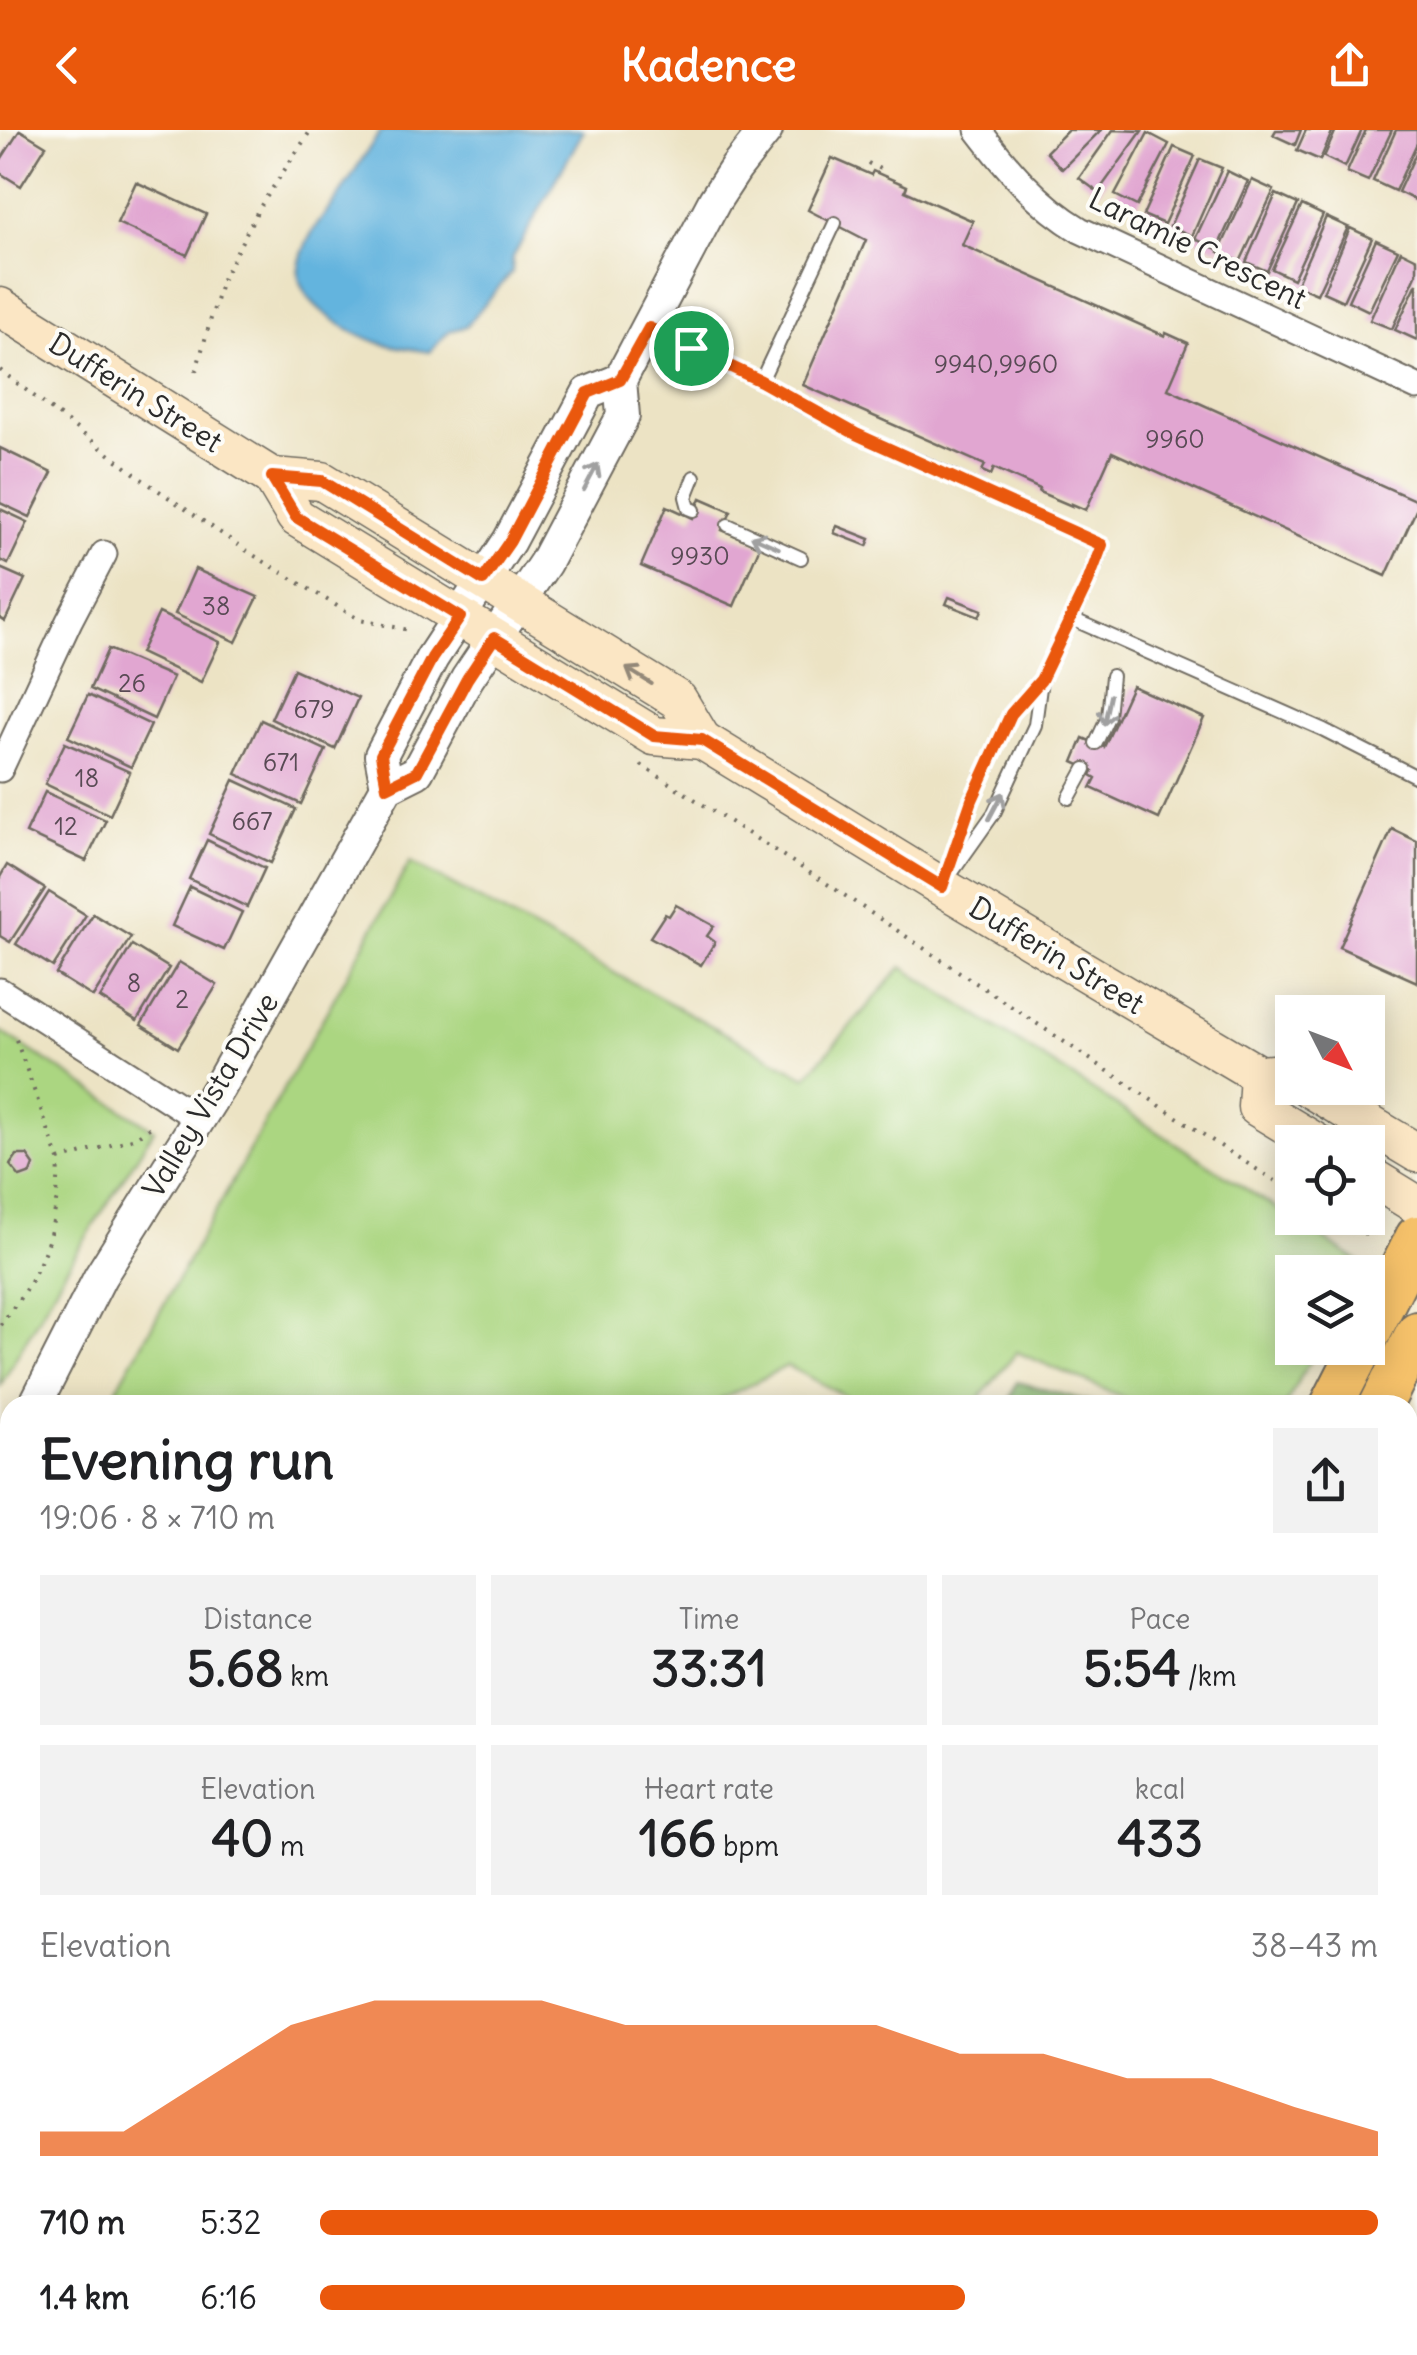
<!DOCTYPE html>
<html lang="en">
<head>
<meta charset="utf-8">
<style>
  :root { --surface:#fff; --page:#f2f2f2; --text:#202124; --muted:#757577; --accent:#ea580c }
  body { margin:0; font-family:Delius,sans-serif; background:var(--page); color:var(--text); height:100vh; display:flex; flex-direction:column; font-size:38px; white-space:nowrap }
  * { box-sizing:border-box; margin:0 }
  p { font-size:32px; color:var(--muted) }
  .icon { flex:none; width:55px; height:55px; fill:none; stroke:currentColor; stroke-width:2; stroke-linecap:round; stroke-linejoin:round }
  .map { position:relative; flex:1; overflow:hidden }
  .drawer { position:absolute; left:0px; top:1265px; width:1418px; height:960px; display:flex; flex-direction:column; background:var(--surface); border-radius:30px 30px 0 0; box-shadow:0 5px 25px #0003 }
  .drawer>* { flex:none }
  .needle { width:65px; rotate:132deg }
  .controls { position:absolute; left:1275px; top:865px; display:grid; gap:20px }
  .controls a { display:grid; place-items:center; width:110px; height:110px; border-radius:0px; background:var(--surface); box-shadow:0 5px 25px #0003; font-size:50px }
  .pin { position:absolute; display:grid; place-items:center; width:85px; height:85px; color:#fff; margin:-42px; border:5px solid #fff; border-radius:50%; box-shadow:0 2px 10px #0007 }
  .round { display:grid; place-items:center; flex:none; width:105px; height:105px; border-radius:0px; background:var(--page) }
  .overview { display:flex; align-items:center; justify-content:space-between; height:170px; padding:0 40px }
  h1 { font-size:55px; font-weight:700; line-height:75px }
  .stats { display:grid; grid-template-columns:repeat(3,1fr); gap:15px; height:170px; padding:10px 40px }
  .stats div { display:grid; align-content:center; border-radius:0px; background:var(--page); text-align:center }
  .stats b { font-size:50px; font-weight:700 }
  .stats small { font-size:28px; font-weight:400 }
  .stats p { font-size:28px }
  .chart { height:280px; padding:20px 40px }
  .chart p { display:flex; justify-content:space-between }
  .chart svg { width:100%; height:180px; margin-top:10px; fill:var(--accent); opacity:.7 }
  ul { padding:0 40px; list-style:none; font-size:32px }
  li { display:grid; grid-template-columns:160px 120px 1fr; align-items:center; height:75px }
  li i { height:25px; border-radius:12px; background:var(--accent) }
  header { display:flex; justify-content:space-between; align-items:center; height:130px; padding:0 40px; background:var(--accent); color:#fff; font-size:45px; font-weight:700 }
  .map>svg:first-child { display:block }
  .green { fill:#abd681; stroke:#6b8056; stroke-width:2.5 }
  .forest { fill:#88b76f; stroke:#5a714d; stroke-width:2.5 }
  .water { fill:#63b4de; stroke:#477084; stroke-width:2.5 }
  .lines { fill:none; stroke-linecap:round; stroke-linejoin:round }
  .stream { stroke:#63b4de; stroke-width:8 }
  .building { fill:#e1a6d1 }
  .service-casing { stroke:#6f6b61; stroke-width:16 }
  .minor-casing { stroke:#6f6b61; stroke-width:29 }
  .tertiary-casing { stroke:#6f6b61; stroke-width:36 }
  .secondary-casing { stroke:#6f6b61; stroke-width:41 }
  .primary-casing { stroke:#6f6b61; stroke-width:46 }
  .path { stroke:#6f6b61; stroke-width:4; stroke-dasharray:2.5 8; stroke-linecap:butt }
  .service { stroke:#fff; stroke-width:12 }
  .minor { stroke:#fff; stroke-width:25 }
  .tertiary { stroke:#fff; stroke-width:32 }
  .secondary { stroke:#fbe6c4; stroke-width:38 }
  .primary { stroke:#f5c16b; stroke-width:42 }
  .oneway { stroke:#a0a0a0 }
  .oneway2 { stroke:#938878 }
  .route-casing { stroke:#fff; stroke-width:20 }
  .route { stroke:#ea580c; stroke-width:12 }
  .labels { text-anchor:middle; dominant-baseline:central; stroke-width:8; stroke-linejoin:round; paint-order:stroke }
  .number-label { font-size:25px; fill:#584a54 }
  .street-label { font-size:30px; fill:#2b2b2b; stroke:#fdfcf7 }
</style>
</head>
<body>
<header><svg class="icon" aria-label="back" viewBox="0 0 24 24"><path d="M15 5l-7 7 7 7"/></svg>Kadence<svg class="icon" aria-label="share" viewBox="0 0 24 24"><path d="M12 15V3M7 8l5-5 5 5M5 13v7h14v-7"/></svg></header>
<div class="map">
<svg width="1417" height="2225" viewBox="0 0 1417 2225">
  <rect width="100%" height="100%" fill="#fdfcf7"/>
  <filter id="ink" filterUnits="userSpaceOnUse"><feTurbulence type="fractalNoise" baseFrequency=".01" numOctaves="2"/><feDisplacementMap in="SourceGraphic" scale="20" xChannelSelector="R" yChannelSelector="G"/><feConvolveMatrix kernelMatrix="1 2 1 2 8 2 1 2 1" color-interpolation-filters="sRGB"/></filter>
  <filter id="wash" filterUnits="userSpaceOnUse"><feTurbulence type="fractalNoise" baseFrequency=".0048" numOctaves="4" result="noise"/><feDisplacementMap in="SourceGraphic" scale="40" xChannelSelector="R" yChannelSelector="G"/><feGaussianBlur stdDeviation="2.25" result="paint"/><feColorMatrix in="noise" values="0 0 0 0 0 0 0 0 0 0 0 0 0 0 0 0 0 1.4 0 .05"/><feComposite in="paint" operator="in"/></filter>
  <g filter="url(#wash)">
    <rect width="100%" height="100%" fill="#ece3c4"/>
    <g class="green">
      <polygon points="410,732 806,947 902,837 1364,1135 1360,1142 1292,1142 1292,1218 1317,1218 1285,1275 1141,1275 1017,1222 974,1275 863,1275 787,1236 710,1275 108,1275"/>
      <polygon points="0,901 154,1000 63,1144 0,1256"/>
      <polygon points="1417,1303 1417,1568 1408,1574 1408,1321"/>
    </g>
    <g class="forest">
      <polygon points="1017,1252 1101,1275 1008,1275"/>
      <polygon points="10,1759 10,2215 240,2215 217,2225 0,2225 0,1772"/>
    </g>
    <path class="water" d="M382,0H584L513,127L512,142L465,197L449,201L430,222C412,219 393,217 377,212C350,203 293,171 299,137C304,107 323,88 340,64C354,43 366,21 382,0Z"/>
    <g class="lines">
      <g class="stream">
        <polyline points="1408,1511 1417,1499"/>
        <polyline points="0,2196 4,2188 10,2159"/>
      </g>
    </g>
    <g id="blocks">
      <g class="building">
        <polygon points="20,0 46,16 21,56 0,43 0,31"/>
        <polygon points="1068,0 1101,0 1062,39 1046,22"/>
        <polygon points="1113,0 1142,1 1098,62 1079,48"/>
        <polygon points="1276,0 1301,0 1295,15 1273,5"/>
        <polygon points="1306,0 1333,0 1320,30 1297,20"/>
        <polygon points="1336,0 1362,0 1345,37 1324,27"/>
        <polygon points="1366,0 1392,0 1368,51 1347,42"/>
        <polygon points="1396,0 1417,0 1417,13 1395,61 1373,51"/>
        <polygon points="1148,3 1169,14 1137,76 1115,65"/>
        <polygon points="1174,17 1195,26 1164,94 1143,85"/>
        <polygon points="1417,21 1417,71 1398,62"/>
        <polygon points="832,28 871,45 873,41 907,56 905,61 973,91 962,115 1165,206 1166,203 1188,213 1168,259 1417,371 1417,378 1386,446 1112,322 1086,380 1072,374 1072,376 1039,362 1040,359 994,338 991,345 982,341 985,335 803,255 866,110 808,80"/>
        <polygon points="1200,29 1222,38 1192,106 1170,96"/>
        <polygon points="1227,41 1248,51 1217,119 1195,109"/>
        <polygon points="1252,50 1274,60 1240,132 1219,122"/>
        <polygon points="136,52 206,84 187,125 117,93"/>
        <polygon points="1276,64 1298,74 1267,141 1246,132"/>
        <polygon points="1302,75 1323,85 1293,149 1272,139"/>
        <polygon points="1326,87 1348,97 1317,164 1296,155"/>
        <polygon points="1350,98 1372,108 1343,171 1323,162"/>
        <polygon points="1376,110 1398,120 1369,181 1348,171"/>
        <polygon points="1401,121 1417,129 1417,143 1392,199 1370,190"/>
        <polygon points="1417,153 1417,210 1395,200"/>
        <polygon points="0,318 52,343 30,387 0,373"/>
        <polygon points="701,368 731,381 722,400 760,416 734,476 641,436 667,376 693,388"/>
        <polygon points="0,379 28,392 8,434 0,430"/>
        <polygon points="837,396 870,409 867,416 834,403"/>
        <polygon points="0,438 25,449 5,491 0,488"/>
        <polygon points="195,439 258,467 236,512 175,484"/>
        <polygon points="949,467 982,480 979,487 946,474"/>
        <polygon points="159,483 220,512 201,552 140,523"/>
        <polygon points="108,519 173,547 154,589 90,559"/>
        <polygon points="294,539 358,568 335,619 271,589"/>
        <polygon points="1132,556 1204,588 1159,689 1091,658 1096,648 1091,645 1093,641 1073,632 1083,608 1104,617"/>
        <polygon points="88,565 151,595 131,637 68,607"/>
        <polygon points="261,590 326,620 301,674 236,644"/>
        <polygon points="65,613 130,642 110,685 45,654"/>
        <polygon points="234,650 296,679 271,733 209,704"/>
        <polygon points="45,662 106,690 86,731 26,703"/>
        <polygon points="1392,699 1417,711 1417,852 1339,817"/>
        <polygon points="207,710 265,738 247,777 189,749"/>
        <polygon points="7,735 45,759 10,812 0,806 0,747"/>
        <polygon points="190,757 242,782 224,820 172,796"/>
        <polygon points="49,762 86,785 53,837 16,814"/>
        <polygon points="676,775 714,796 707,806 715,812 701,835 650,807 665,784 669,786"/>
        <polygon points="93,784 131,807 93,867 56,844"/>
        <polygon points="132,815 169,838 137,891 100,868"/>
        <polygon points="179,832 217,855 178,918 141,895"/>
        <polygon points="17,1025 27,1025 34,1035 31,1043 20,1047 10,1035"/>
        <polygon points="0,1620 5,1625 2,1628 10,1635 10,1654 0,1665"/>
        <polygon points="1413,1643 1417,1649 1417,1737 1408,1743 1408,1647"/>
        <polygon points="374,2215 413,2215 418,2225 353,2225"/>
        <polygon points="494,2215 540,2215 536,2225 515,2225"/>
        <polygon points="576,2215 647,2215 642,2225 571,2225"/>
        <polygon points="679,2215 746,2215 741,2225 674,2225"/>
      </g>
    </g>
  </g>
  <g filter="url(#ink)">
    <use href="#blocks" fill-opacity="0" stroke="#6f6b61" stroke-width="2.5"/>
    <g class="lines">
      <g class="service-casing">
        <g id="service">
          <polyline points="651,198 761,251 799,274 856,304 924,333 1102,415 1088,452 1041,550 1035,595 994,683 943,755"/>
          <polyline points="761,251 835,93"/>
          <polyline points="694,347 686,367 689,378 694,380"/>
          <polyline points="728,395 801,428"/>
          <polyline points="1070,488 1324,600 1417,647"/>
          <polyline points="1096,613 1108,587 1112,546"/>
          <polyline points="1069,668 1085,639"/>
          <polyline points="947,743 972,670 1011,583 1040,552"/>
          <polyline points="1408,1769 1417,1763"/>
          <polyline points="1408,2002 1417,2008"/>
          <polyline points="1101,2225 1107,2215"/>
        </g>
      </g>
      <g class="minor-casing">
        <g id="minor">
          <path d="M978,0C1008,39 1037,74 1080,100L1417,257"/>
          <polyline points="0,639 69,491 104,424"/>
          <polyline points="0,861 199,989"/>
          <polyline points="465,2215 468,2225"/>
          <polyline points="658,2225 663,2215"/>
        </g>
      </g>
      <g class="tertiary-casing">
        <g id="tertiary">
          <polyline points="387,657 381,625 432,528 509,411 588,263 620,250"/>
          <polyline points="35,1275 100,1147 219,957 387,657 417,642 467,549 545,433 623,286 620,250 715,70 736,38 766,0"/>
          <polyline points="0,1346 10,1326"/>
        </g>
      </g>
      <g class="secondary-casing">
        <g id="secondary">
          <polyline points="0,177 272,347 322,351 678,570 702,610"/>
          <polyline points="272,347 296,387 654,606 702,610 942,757 1259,945 1285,943 1292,948"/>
          <polyline points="1259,945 1257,977 1315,1012"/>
          <polyline points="1309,958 1417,1023"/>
          <polyline points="1368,1045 1417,1075"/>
        </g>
      </g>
      <g class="primary-casing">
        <g id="primary">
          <polyline points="1368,1205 1417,1107"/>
          <polyline points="1332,1275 1361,1218"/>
          <polyline points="1381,1275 1417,1203"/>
          <polyline points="831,2225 846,2215"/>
        </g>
      </g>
      <g class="path">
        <polyline points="868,33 882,40 880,44"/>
        <polyline points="0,240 143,350 250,423 360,490 409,500"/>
        <polyline points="196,241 222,150 258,80 311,0"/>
        <polyline points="641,635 832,757 1237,1027 1292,1061"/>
        <polyline points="59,1030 135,1008 155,994"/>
        <polyline points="1337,1088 1373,1109"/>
        <path d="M0,1195C45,1139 57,1101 59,1030L14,904"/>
      </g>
      <use href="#service" class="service"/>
      <use href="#minor" class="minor"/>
      <use href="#tertiary" class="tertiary"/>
      <use href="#secondary" class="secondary"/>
      <use href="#primary" class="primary"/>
    </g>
    <defs><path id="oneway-shaft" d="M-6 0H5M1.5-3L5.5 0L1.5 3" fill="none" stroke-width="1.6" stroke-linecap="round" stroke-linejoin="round" transform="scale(2.5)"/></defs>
    <g class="oneway">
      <use href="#oneway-shaft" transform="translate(591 347) rotate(-62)"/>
      <use href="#oneway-shaft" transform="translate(765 412) rotate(-156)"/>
      <use href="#oneway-shaft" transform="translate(1107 580) rotate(102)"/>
      <use href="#oneway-shaft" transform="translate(996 676) rotate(-62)"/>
    </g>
    <use class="oneway2" href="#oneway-shaft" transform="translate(639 546) rotate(-148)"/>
  </g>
  <g class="lines" filter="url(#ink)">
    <g class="route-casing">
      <polygon id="route" points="649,198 761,251 856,304 1102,415 1088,452 1041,550 1011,584 972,670 942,757 702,610 654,606 494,508 467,549 417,642 387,657 381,625 432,528 460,487 296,387 272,347 322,351 483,450 510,411 588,263 620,250"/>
    </g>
    <use href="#route" class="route"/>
  </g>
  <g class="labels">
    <g class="number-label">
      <text x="996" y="234">9940,9960</text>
      <text x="1175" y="309">9960</text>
      <text x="700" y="426">9930</text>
      <text x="216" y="476">38</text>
      <text x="132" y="553">26</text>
      <text x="314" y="579">679</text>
      <text x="281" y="632">671</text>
      <text x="87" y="648">18</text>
      <text x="252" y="691">667</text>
      <text x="66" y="696">12</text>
      <text x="134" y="853">8</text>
      <text x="182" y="869">2</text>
    </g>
    <g class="street-label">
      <text transform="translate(1198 118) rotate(26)">Laramie Crescent</text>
      <text transform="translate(136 262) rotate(32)">Dufferin Street</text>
      <text transform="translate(1057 825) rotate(31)">Dufferin Street</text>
      <text transform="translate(210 965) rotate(-59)">Valley Vista Drive</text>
    </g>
  </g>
</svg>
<div class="controls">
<a><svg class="needle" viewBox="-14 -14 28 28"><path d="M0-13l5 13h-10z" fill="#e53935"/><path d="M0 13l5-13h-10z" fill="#757577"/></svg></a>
<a><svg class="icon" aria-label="locate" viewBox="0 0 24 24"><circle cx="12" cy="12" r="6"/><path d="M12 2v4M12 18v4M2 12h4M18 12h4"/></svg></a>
<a><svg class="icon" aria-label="layers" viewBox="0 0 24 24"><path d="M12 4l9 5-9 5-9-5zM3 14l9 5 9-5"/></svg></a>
</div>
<div class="pin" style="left:691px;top:218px;background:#1e9e55"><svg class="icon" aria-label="arrive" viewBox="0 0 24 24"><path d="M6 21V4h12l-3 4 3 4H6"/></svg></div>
<section class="drawer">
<div class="overview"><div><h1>Evening run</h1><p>19:06 · 8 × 710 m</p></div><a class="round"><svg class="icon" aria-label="share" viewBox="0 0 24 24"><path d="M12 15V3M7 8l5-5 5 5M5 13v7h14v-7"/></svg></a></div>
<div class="stats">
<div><p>Distance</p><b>5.68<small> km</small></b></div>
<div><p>Time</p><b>33:31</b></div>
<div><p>Pace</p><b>5:54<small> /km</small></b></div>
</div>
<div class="stats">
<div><p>Elevation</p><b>40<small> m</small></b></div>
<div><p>Heart rate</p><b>166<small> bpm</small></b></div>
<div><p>kcal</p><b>433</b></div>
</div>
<div class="chart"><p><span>Elevation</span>38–43 m</p>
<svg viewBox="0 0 160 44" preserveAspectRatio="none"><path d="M0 44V38L10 38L20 25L30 12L40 6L50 6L60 6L70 12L80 12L90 12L100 12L110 19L120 19L130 25L140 25L150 32L160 38V44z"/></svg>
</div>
<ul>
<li><b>710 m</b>5:32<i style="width:100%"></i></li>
<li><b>1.4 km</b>6:16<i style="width:61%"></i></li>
</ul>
</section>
</div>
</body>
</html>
